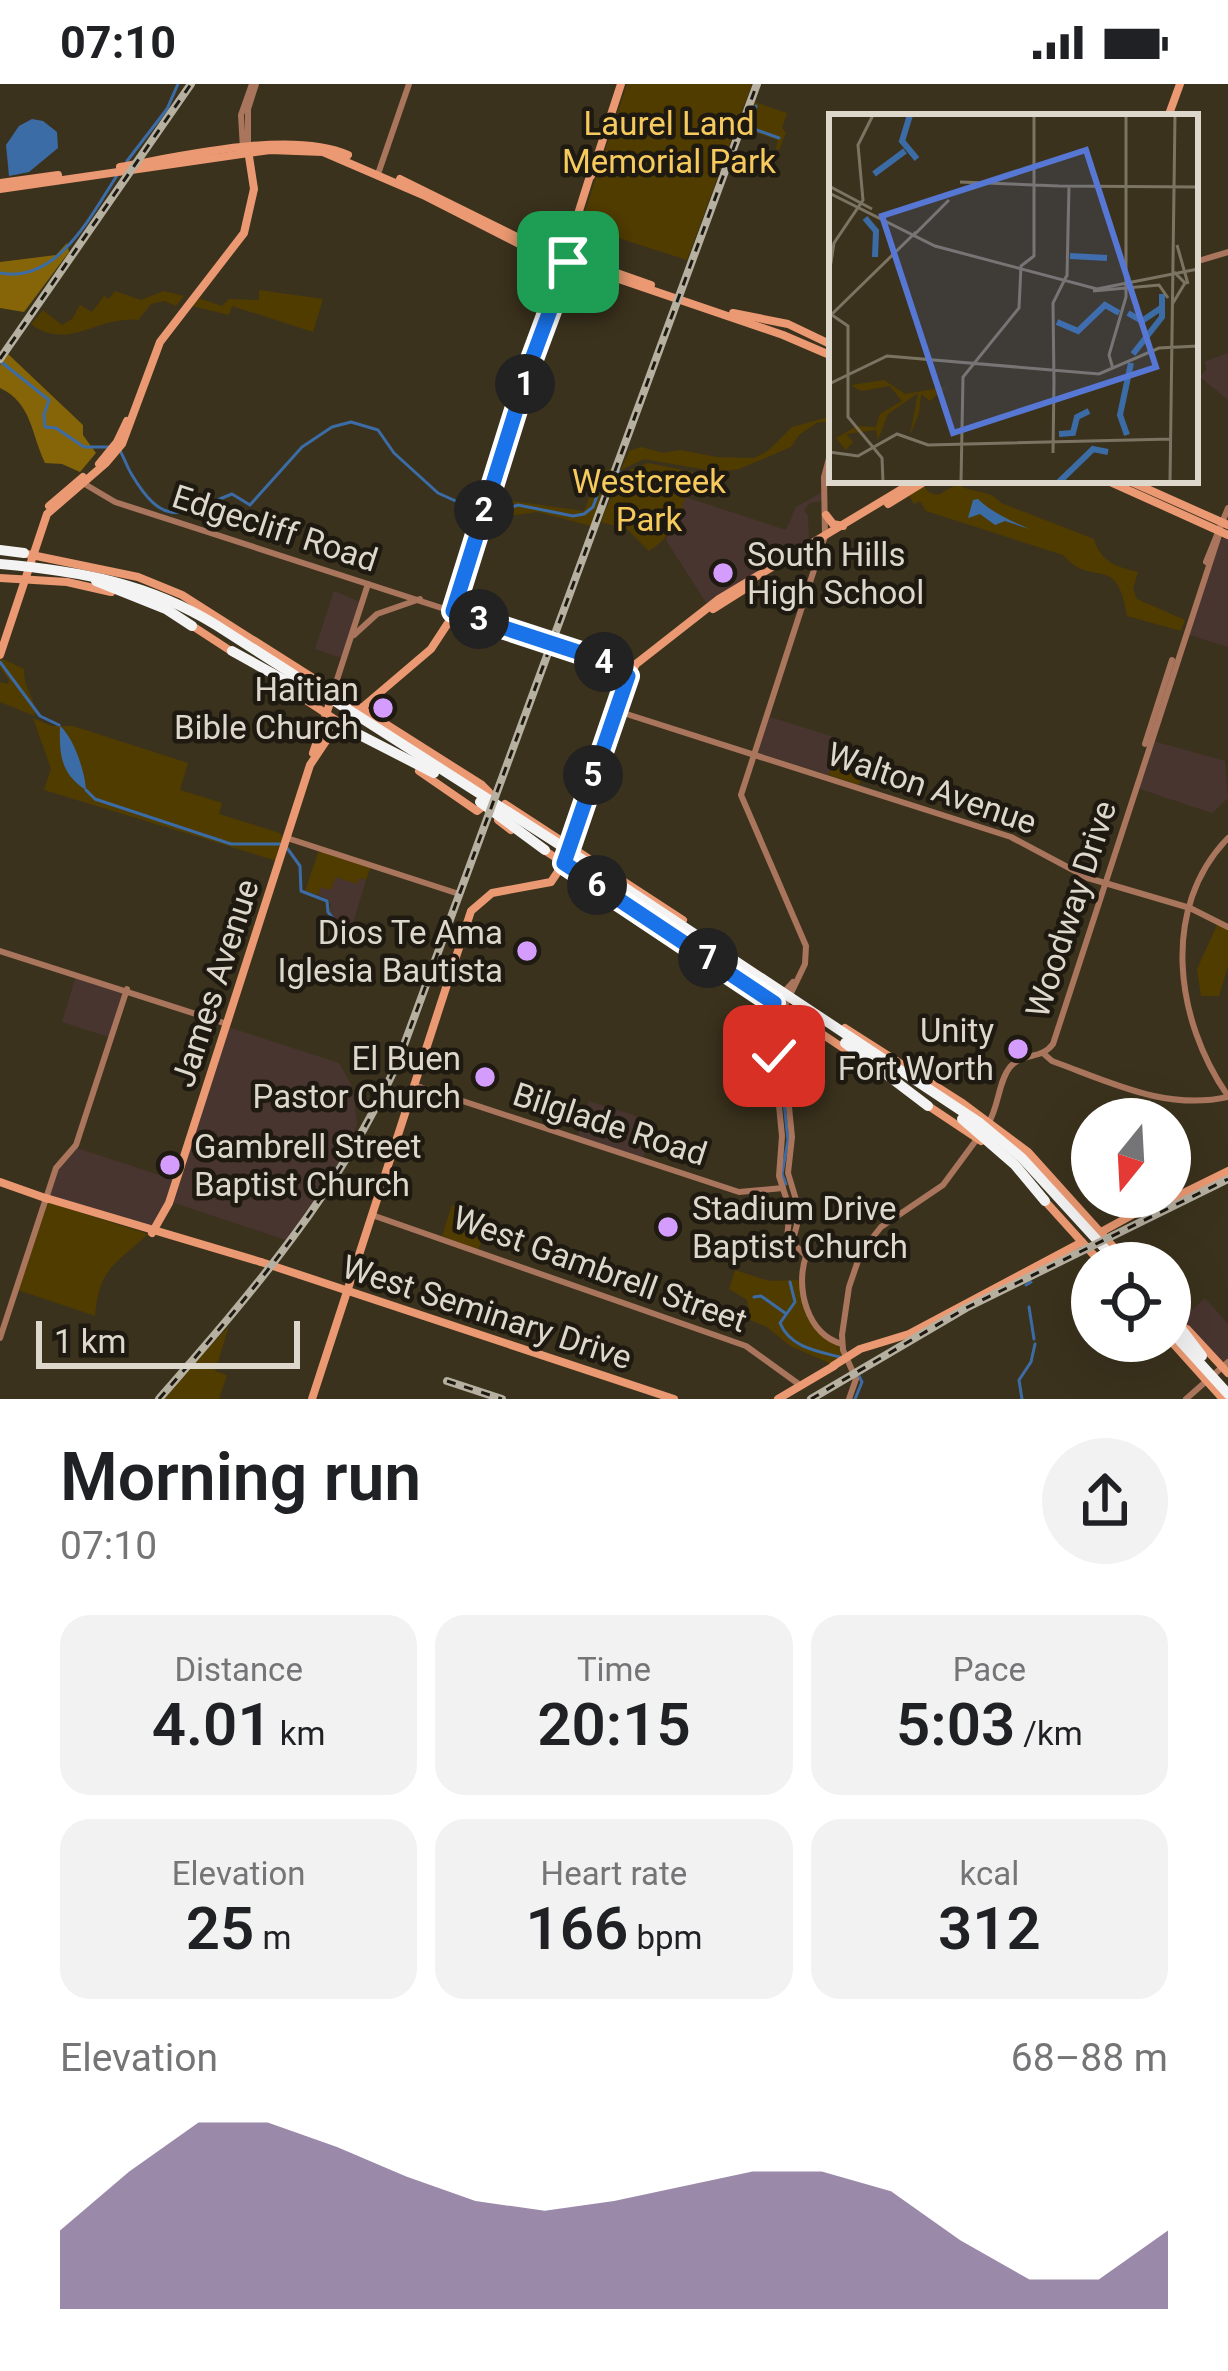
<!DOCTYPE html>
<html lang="en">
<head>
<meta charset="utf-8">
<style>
  :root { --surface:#fff; --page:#f2f2f2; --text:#202124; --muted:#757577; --accent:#715885 }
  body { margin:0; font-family:Roboto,sans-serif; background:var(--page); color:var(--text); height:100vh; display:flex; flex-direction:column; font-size:45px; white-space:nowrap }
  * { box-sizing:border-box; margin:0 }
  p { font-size:39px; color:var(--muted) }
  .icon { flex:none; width:66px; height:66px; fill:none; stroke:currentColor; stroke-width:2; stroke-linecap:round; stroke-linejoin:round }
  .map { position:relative; height:1315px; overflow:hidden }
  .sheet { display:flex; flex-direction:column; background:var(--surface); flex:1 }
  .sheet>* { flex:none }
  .needle { width:78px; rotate:198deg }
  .controls { position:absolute; left:1071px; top:1014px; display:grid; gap:24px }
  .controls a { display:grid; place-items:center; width:120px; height:120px; border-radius:50%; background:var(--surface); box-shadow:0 12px 48px #0002; font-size:60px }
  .scale { position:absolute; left:36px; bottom:30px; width:264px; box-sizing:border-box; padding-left:12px; border:6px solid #ddd8cb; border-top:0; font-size:33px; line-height:42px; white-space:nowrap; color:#ddd8cb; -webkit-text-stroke:9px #1e1a11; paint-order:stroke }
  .pin { position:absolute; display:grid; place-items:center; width:102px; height:102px; color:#fff; margin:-51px; border-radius:24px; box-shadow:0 6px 18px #0006 }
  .km { position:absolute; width:60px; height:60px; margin:-30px; border-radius:50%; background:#222; color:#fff; font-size:33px; line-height:60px; text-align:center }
  .round { display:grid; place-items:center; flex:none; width:126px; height:126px; border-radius:63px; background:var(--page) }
  .overview { display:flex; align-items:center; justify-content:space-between; height:204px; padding:0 60px }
  h1 { font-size:66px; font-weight:600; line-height:90px }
  .figures { display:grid; grid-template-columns:repeat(3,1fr); gap:18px; height:204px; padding:12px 60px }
  .figures div { display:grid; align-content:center; border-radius:30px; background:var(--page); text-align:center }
  .figures b { font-size:60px; font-weight:600 }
  .figures small { font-size:33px; font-weight:400 }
  .figures p { font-size:33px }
  .chart { height:336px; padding:24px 60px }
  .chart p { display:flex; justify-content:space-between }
  .chart svg { width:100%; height:216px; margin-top:12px; fill:var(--accent); opacity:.7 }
  .status { display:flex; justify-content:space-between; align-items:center; height:84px; padding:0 60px; background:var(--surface); direction:ltr }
  .status svg { height:33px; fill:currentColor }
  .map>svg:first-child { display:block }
  .education { fill:#49352f }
  .green { fill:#513c00 }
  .forest { fill:#856507 }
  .water { fill:#3c6ca6 }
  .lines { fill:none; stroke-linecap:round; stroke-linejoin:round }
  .stream { stroke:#3c6ca6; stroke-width:3 }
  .tertiary { stroke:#a9755d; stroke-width:6 }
  .secondary { stroke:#eb9972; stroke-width:8 }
  .motorway { stroke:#f3f3f3; stroke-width:10 }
  .rail-casing { stroke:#b6b0a1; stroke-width:8 }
  .rail { stroke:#1e1a11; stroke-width:3; stroke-dasharray:9; stroke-linecap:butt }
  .route-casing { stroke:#fff; stroke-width:24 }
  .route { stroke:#1a73e8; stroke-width:15 }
  .poi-dot { fill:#d49cfc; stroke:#1e1a11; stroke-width:4.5 }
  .labels { text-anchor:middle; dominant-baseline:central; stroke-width:9; stroke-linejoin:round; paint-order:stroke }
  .park-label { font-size:33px; fill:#f7ca5e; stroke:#1e1a11 }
  .street-label { font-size:33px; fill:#ddd8cb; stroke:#1e1a11 }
  .poi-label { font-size:33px; fill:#ddd8cb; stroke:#1e1a11; text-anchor:end }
  .inset-river { fill:none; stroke:#3c6ca6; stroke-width:6 }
  .inset-road { fill:none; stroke:#7c7463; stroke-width:3 }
  .view { fill:#5777d4; fill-opacity:0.15; stroke:#5777d4; stroke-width:6 }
  .inset-edge { fill:none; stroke:#ddd8cb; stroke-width:6 }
</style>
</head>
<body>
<div class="status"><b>07:10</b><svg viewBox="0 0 49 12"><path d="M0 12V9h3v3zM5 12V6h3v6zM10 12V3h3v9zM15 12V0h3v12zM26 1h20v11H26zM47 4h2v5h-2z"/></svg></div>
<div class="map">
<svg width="1228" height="1315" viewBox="0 0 1228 1315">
  <rect width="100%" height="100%" fill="#3b321d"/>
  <g class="education">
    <polygon points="1228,269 1228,316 1200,293 1207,285 1204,278"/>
    <polygon points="822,408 823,417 810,419 804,426 808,432 809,457 707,520 666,456 685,413 786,446 796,423"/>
    <polygon points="1226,453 1228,454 1228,563 1187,550 1221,455"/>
    <polygon points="334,507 360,518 342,574 315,565"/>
    <polygon points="770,633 840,655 829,691 758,669"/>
    <polygon points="1153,657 1225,677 1228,714 1212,729 1137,704"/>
    <polygon points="335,793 357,799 359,794 366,796 350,849 337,845 327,832 331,821 328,815 318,811 321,803"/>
    <polygon points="76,892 123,907 109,953 62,938"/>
    <polygon points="228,943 339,979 353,1004 357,1040 347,1069 289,1157 172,1118"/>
    <polygon points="589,1017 655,1038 643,1075 578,1052"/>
    <polygon points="77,1064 174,1096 164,1126 154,1144 49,1111 58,1083"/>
    <polygon points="1205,1214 1228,1240 1228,1274 1222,1279 1181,1236"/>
  </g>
  <g class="green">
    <polygon points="627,0 752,0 687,176 580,142"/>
    <polygon points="754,18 787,29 782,44 786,49 779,66 776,65 778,56 744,45"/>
    <polygon points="259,206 323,215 313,248 232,222 229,231 192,222 198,214 222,222 229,215 259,216"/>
    <path d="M115,207L141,216L164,207L184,212L176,222L164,217L151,220L138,236C99,231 68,268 31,240L43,226L62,241L72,235L80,221L92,228L104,212L109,215Z"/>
    <polygon points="832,332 832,338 818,338 799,351 791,363 739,385 718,388 644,375 621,386 629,367 641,363 663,369 680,366 717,373 754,374 768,367 792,343"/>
    <path d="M648,379L693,388C682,421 679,448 649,467L628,446L601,438L620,390Z"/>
    <polygon points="615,383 591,442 537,428 487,435 490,427 512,417 584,427 599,389"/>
    <path d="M923,400L928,408L938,411L958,400C970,410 989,404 1001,419L1094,455C1101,479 1118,483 1138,488L1133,505L1137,515L1185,536L1181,547L1127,532C1117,467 1094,506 1063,471L926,427L920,417L914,420L908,410Z"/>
    <path d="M1,574L24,585C23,605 36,613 35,632L0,618V598L8,600L9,596L0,584Z"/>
    <polygon points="33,634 51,642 73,642 188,679 180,706 222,719 219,730 280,749 284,755 277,777 44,706 51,685"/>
    <polygon points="836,667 867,677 859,701 829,691"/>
    <polygon points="319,766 371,782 366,796 359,794 357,800 336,793 331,806 321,803 318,811 305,807"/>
    <polygon points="1218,839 1228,844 1228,882 1219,912 1201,912 1197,885"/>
    <path d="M47,1118L148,1150C117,1180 99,1182 95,1232L18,1206Z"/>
    <polygon points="452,1121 474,1129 468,1148 483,1154 478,1166 442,1152"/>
    <polygon points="735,1186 769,1197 798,1196 812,1238 839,1263 843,1273 832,1280 790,1262 767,1243 750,1236 747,1216 729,1205"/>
    <polygon points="229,1242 215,1287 227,1291 219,1315 161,1315"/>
  </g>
  <g class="forest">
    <polygon points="67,159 69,168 24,228 0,224 0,178 56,171"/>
    <path d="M8,270L83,341V351L96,369L80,388L62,380L45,379C31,350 32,319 0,304V281Z"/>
  </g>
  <g class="water">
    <polygon points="32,35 43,37 57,48 58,64 29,88 9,92 6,61 19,42"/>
    <path d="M978,415C992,429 1014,438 1029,445L1005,437L995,441L980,430L968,434L973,416Z"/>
    <path d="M60,642C74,654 85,688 86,706C61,690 59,671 60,642Z"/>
  </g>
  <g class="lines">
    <g class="stream">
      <polyline points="749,18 755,0"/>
      <polyline points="756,22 751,44 779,54"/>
      <polyline points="127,77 167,25 178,0"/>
      <path d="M0,189C58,200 91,131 118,90"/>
      <polyline points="0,277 49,316 44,330 45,343 56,344 84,363 110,363"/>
      <path d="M119,365C124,373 127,383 132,391C165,446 182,430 232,410L250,421L302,363L332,343L351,338L378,346L394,369L438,409L480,428"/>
      <polyline points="489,431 518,421 573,432 584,430 593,423 605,390 619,387"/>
      <polyline points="0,578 40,632 59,641"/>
      <polyline points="86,706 95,715 231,760 280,760"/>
      <polyline points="287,764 300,782 301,807 327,817 328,828 336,838"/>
      <polyline points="776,945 777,924"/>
      <polyline points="781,990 788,1056 782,1090 786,1100"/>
      <path d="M790,1198L795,1218L780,1239C790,1263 816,1267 840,1273"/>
      <polyline points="1026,1201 1031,1198"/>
      <polyline points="754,1213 761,1212 785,1229"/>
      <polyline points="1029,1223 1034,1255"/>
      <polyline points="855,1315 862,1298 856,1286"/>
      <polyline points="1022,1315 1019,1296 1031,1278 1035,1260"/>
    </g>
    <g class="tertiary">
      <polyline points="243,65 241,31 252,0"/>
      <polyline points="248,65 248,25 256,0"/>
      <polyline points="378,90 409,0"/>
      <polyline points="1195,178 1228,168"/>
      <polyline points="83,399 115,418 590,572 628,592"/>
      <polyline points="1206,478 1228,424"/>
      <polyline points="354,551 377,530 420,515"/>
      <polyline points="333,608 368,500"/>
      <polyline points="614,626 1011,753 1088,794 1190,824 1228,843"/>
      <polyline points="1145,660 1172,576"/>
      <polyline points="287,754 456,809"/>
      <path d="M1228,754C1160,824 1175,936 1228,1012"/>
      <polyline points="0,867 227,940"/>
      <path d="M793,898L774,919L770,931L782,1052L779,1092L790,1126L787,1153L806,1172C795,1204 807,1250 842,1260"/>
      <path d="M1044,970L1052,977C1110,998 1166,1027 1228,1013"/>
      <polyline points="414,1001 739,1108 783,1104"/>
      <path d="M988,1040C999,1023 998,998 1010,983C1023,968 1041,976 1053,960L1220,448"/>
      <polyline points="372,1131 746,1262 800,1301"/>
      <polyline points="792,1160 800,1129 788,1089 792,1053 780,932 805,880 806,862 741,711 825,452 824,393 832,363"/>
      <polyline points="0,1254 56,1084 76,1061 127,905"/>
      <polyline points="849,1315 856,1295 843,1266 842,1251 849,1203 861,1168 881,1143 943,1101 977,1055"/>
      <polyline points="1186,1315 1228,1278"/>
    </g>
    <g class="secondary">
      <polyline points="1168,33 1180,0"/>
      <path d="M120,83C183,72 291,46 348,71"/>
      <polyline points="591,92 621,0"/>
      <polyline points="400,95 523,156 651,201"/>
      <polyline points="0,99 58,91"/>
      <polyline points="0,105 270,66 323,68 423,111 525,163 783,251 832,272"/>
      <polyline points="733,229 788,240 832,261"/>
      <polyline points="539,245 556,191"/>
      <polyline points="99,380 117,358 127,337"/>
      <polyline points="1106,396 1228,451"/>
      <polyline points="1127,396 1228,441"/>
      <polyline points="888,420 927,396"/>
      <polyline points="49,422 83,393"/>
      <polyline points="826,431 833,440 843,442"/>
      <polyline points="22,469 138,493 182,511 482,701 489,708 485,721 477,727 419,687"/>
      <polyline points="0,494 67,498 111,508"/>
      <polyline points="713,525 751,501"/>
      <polyline points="191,541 234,569"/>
      <polyline points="0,571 47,430 106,379 122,360 160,258 244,149 254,105 248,66"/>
      <polyline points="277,597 360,652"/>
      <polyline points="357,628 431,565 450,536 590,92"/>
      <polyline points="323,659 345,638"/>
      <polyline points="313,669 333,610"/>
      <polyline points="511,746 498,736 505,720 683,836"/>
      <polyline points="569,763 615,623 636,580 719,515 917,396"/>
      <polyline points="544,766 597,801"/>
      <polyline points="665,845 852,970"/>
      <polyline points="845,944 961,1018 1028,1068 1128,1179"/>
      <polyline points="924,1019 981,1057"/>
      <polyline points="0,1098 48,1115"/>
      <polyline points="46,1114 261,1178"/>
      <polyline points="1045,1117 1101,1179"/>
      <polyline points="1165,1118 1228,1087"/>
      <polyline points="1101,1148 1165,1113"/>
      <polyline points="152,1149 169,1119 310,681 326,657"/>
      <polyline points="261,1178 674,1315"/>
      <polyline points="1187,1245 1228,1289"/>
      <polyline points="1170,1256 1223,1315"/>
      <polyline points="833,1282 860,1265 909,1250 1082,1158"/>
      <polyline points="312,1315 471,827 492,809 551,798 565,777"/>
      <polyline points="778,1315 834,1282"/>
    </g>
    <g class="motorway">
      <polyline points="0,466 24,469"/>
      <path d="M0,480C79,487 148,499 216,541L574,770L980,1039L1022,1074L1118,1179"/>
      <polyline points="96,497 166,525 192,542"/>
      <polyline points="232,567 315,613"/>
      <polyline points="356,649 434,689"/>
      <polyline points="480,718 545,766"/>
      <polyline points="596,800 679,848"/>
      <polyline points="845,959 928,1022"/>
      <polyline points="962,1035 1015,1081 1045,1117"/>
      <polyline points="1170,1230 1202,1272"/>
      <polyline points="1170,1246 1228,1310"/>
    </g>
    <g class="rail-casing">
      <g id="rail">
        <polyline points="0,275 191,0"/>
        <polyline points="447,1297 502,1315"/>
        <path d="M159,1315C252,1208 337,1111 397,980L757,0"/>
        <polyline points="811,1315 966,1224 1228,1095"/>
      </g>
    </g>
    <use href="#rail" class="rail"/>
  </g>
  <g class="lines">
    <g class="route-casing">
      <polyline id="route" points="568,178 532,275 453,527 590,572 628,592 564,779 774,919 770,930 774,972"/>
    </g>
    <use href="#route" class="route"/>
  </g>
  <g class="poi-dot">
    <circle cx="723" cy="489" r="12"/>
    <circle cx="383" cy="624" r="12"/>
    <circle cx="527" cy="867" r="12"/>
    <circle cx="1018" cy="965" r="12"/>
    <circle cx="485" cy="993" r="12"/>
    <circle cx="170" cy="1081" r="12"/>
    <circle cx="668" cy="1143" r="12"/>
  </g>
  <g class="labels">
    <g class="park-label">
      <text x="669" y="39">Laurel Land<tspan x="669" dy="38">Memorial Park</tspan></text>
      <text x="649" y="397">Westcreek<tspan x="649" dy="38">Park</tspan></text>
    </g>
    <g class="street-label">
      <text transform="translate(275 444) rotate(18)">Edgecliff Road</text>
      <text transform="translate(932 704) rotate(19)">Walton Avenue</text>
      <text transform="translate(1071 825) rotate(-72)">Woodway Drive</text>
      <text transform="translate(215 899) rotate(-72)">James Avenue</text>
      <text transform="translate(610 1040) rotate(18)">Bilglade Road</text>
      <text transform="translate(600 1185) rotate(20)">West Gambrell Street</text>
      <text transform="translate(487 1228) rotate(18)">West Seminary Drive</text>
    </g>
    <g class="poi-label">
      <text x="747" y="470" text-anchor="start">South Hills<tspan x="747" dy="38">High School</tspan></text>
      <text x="359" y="605">Haitian<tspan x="359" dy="38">Bible Church</tspan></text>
      <text x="503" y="848">Dios Te Ama<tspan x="503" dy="38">Iglesia Bautista</tspan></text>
      <text x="994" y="946">Unity<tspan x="994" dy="38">Fort Worth</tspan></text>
      <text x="461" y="974">El Buen<tspan x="461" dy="38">Pastor Church</tspan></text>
      <text x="194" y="1062" text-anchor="start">Gambrell Street<tspan x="194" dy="38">Baptist Church</tspan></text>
      <text x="692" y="1124" text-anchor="start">Stadium Drive<tspan x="692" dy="38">Baptist Church</tspan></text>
    </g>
  </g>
  <g transform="translate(829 30)">
    <rect width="369" height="369" fill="#3b321d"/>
    <path d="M55,266L76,280L117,273L101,287L92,280L90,299L81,321L89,279L59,300L49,326L47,316L17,320L24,328L17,336L7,324L28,312L47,313L51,300L73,287L61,272L32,277L22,271Z" fill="#513c00"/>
    <path class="inset-river" d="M81,1L73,27L88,45M45,60L76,37M36,104L47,117L46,143M241,142L278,144M299,199L313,207L332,194M228,208L249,217L276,191L290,199M304,240L333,203V180M230,320L244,319L248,303L260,297M298,321L291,301L302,249M230,368L264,335L279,338"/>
    <path class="inset-road" d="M131,68L230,72M0,72L43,95M229,72L369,73M0,79L106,132L268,175L369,155M86,120L120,86M348,131L359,170M0,161L5,129L34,86L29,31L44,1M238,163L240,71M264,177L330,171L339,184M344,189L356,169L345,158M0,199L19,212V303L53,344L54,368M1,202L87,118M284,255L280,241L297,183V1M0,270L58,242L270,260L330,234L369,232M225,270L224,189L238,161M0,338L29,342L68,320L99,331L343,325M224,339L225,267M132,368L134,263L190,194L192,152L205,142V1M341,368L346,1"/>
    <path class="view" d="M257,36L327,253L124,319L53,102Z"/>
    <rect width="369" height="369" class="inset-edge"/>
  </g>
</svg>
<div class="controls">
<a><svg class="needle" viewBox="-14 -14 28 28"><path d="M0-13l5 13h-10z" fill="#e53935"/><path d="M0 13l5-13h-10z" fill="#757577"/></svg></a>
<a><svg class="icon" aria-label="locate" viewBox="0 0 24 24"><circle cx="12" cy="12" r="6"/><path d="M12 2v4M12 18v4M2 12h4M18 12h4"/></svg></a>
</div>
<div class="scale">1 km</div>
<div class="pin" style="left:568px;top:178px;background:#1e9e55"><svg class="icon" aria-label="arrive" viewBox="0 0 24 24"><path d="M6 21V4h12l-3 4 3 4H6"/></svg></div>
<div class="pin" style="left:774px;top:972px;background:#d93025"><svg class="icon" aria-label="check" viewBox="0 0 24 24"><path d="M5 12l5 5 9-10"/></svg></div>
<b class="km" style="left:525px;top:300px">1</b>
<b class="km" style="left:484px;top:426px">2</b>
<b class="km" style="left:479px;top:535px">3</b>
<b class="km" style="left:604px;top:578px">4</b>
<b class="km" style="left:593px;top:691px">5</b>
<b class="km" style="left:597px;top:801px">6</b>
<b class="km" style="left:708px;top:874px">7</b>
</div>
<section class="sheet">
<div class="overview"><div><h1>Morning run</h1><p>07:10</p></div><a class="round"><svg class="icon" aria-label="share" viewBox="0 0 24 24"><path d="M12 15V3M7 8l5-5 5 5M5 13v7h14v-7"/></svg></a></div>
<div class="figures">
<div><p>Distance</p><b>4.01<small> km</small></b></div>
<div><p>Time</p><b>20:15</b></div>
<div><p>Pace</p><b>5:03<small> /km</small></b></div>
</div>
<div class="figures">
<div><p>Elevation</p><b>25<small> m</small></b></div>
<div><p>Heart rate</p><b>166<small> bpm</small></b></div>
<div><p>kcal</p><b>312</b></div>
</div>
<div class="chart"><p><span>Elevation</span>68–88 m</p>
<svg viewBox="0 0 160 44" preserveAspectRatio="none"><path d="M0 44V28L10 16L20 6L30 6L40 11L50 17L60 22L70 24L80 22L90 19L100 16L110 16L120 20L130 30L140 38L150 38L160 28V44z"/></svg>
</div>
</section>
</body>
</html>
